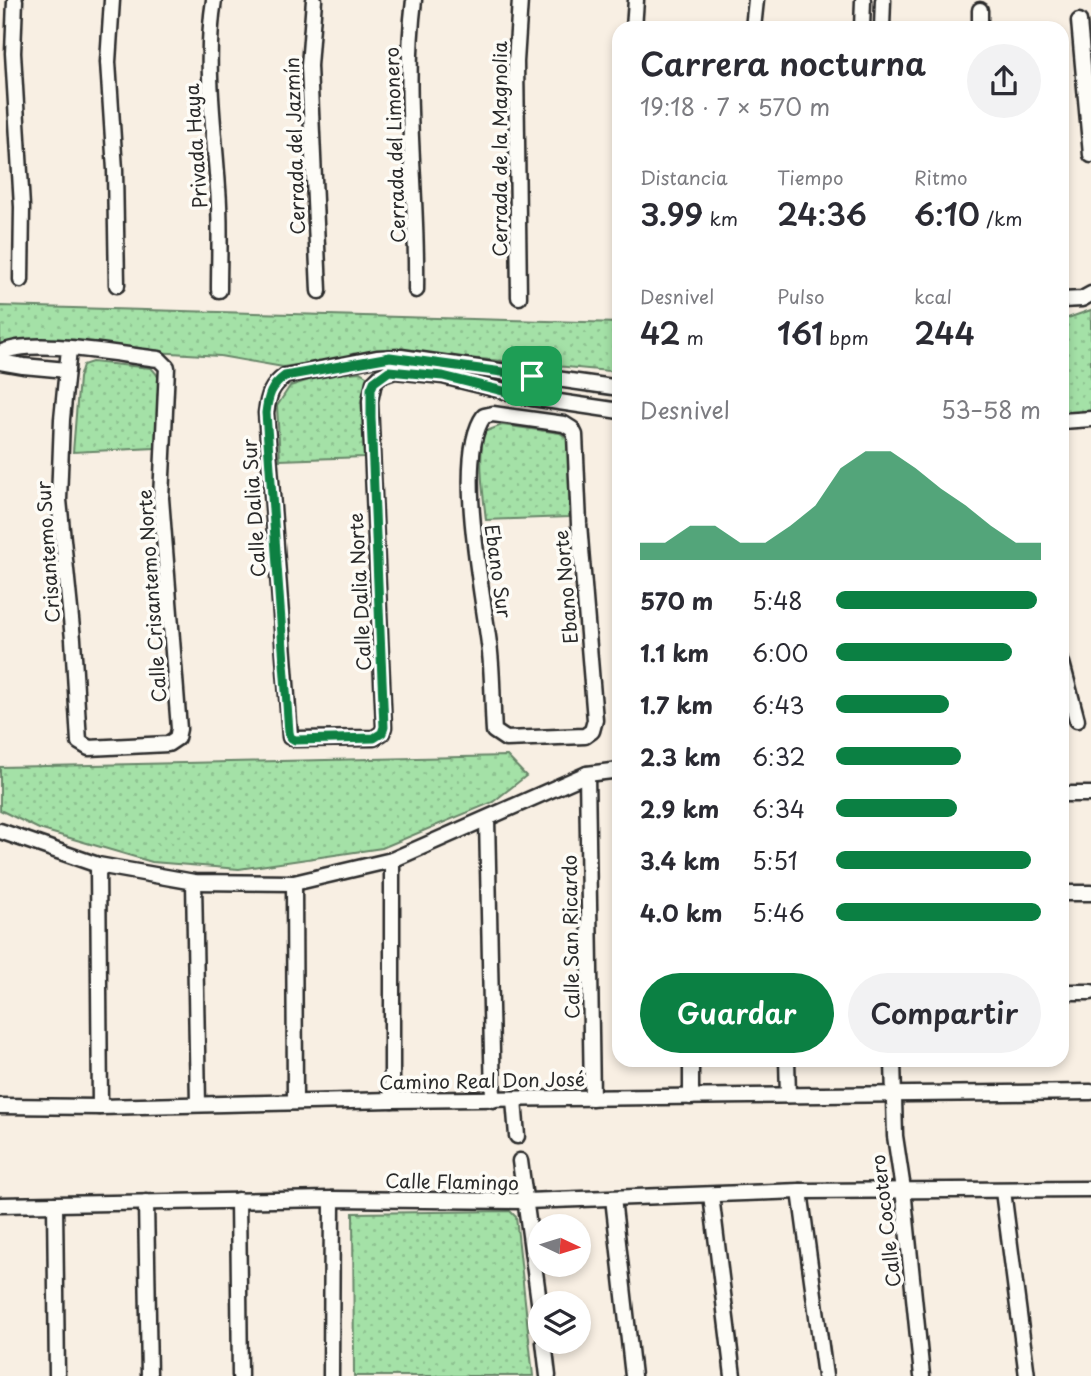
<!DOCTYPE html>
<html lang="es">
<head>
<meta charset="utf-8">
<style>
  :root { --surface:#fff; --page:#f2f2f3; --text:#2b2b33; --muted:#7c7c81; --accent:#0b8043 }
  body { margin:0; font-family:"Playpen Sans",sans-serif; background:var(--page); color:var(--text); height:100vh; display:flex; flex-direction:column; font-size:26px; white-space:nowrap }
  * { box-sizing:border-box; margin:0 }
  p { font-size:23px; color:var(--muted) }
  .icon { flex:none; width:38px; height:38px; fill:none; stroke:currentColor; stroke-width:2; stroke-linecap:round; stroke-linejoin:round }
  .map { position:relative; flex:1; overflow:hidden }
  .drawer { position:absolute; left:612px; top:21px; width:457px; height:1046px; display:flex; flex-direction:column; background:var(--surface); border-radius:21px; box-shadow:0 4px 10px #0003 }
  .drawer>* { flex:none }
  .needle { width:46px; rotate:94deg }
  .fabs { position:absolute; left:528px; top:1214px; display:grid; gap:14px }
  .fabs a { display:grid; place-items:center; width:63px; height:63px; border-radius:50%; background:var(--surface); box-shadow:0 4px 10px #0003; font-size:35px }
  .pin { position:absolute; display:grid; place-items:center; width:60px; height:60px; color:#fff; margin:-30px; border-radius:14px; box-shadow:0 4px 10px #0006 }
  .round { display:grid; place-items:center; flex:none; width:74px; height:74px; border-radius:37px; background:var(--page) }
  .summary { display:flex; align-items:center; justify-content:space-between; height:119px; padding:0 28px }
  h1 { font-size:32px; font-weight:600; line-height:52px }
  .metrics { display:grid; grid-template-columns:repeat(3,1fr); gap:10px; height:119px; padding:7px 28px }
  .metrics div { display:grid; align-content:center }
  .metrics b { font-size:30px; font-weight:600 }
  .metrics small { font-size:19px; font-weight:400 }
  .metrics p { font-size:19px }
  .chart { height:196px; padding:14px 28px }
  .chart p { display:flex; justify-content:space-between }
  .chart svg { width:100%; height:126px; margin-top:7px; fill:var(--accent); opacity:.7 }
  .cta { display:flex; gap:14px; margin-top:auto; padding:14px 28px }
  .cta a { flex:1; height:80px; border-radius:42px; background:var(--accent); color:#fff; font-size:28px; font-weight:600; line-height:80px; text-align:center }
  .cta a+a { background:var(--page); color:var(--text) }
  ul { padding:0 28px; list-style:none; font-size:23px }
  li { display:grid; grid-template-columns:112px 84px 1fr; align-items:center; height:52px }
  li i { height:18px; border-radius:9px; background:var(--accent) }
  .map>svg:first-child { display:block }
  .park { fill:url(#park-dots); stroke:#688669; stroke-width:2 }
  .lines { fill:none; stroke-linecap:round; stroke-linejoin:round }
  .street-casing { stroke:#2b2b2b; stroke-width:19 }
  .street { stroke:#fdfcf7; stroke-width:14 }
  .route-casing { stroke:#fff; stroke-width:14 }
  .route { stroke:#0b8043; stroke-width:9 }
  .labels { text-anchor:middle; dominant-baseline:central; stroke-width:7; stroke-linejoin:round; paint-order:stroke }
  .street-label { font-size:19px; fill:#2b2b2b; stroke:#fdfcf7 }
</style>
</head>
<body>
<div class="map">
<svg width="1091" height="1376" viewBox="0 0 1091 1376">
  <defs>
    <pattern id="park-dots" width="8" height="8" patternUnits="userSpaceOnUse" patternTransform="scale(1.75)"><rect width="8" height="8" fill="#a4e1a7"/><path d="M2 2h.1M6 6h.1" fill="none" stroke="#8dc190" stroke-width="1.8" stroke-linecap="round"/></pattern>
  </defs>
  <rect width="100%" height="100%" fill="#f8efe3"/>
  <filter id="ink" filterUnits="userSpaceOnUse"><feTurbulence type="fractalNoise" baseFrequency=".0143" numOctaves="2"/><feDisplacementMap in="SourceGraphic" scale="14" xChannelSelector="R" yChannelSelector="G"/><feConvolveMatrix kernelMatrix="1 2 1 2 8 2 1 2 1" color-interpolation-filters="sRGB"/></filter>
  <g filter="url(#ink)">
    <g class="park">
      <polygon points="0,306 620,323 619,372 481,359 369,354 283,367 220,356 171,353 27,347 0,350"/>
      <polygon points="1091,310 1091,413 1062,412 1062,320"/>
      <path d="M92,362L151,368C172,386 159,423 155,448L73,452L79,378L83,365Z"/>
      <polygon points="360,372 368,377 364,457 280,460 277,406 290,386 325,375"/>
      <path d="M502,425L560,433L567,438L571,448L569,517L486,520C483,492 478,460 484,432Z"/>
      <polygon points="507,756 526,776 493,802 382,848 239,869 152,862 39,829 0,810 0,767"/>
      <polygon points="510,1211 516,1217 533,1376 354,1376 353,1213"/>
    </g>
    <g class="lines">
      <g class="street-casing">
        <g id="street">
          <polyline points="15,0 13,53 22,207 21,280"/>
          <polyline points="112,0 108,62 115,170 117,285"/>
          <path d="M214,0C204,63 214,125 218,188C221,222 219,256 219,290"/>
          <polyline points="314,0 309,66 319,291"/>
          <path d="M414,0C402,97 418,193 416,290"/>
          <polyline points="980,10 980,28"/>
          <polyline points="1079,21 1091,155"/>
          <polyline points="634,28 636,0"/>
          <polyline points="753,28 756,0"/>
          <polyline points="862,28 863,0"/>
          <polyline points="882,28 883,0"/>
          <polyline points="519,297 516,62 520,0"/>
          <polyline points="1062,300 1082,299 1091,294"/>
          <path d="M0,353C33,337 120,355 159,359L167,367L161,498L179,729L177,738L168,744L89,748L79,742L73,639L59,500L62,419L69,349"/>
          <polyline points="0,362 23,366 67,370"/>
          <path d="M620,388L401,357L377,358L285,376C271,386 268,396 266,413L290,737L295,739L374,738L382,733L384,727L370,401L374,382L380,376L395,371L443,376L532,398L620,411"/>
          <path d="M493,414L564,424L572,429L575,435L579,524L595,720L592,731L585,736L506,739L494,731C492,702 493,673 489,644C483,594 454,456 484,416Z"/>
          <polyline points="1062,421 1091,419"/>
          <polyline points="1062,663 1077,720"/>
          <polyline points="587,774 592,1098"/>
          <polyline points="1062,794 1091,794"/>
          <polyline points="487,819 493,1100"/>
          <polyline points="0,831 98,865 194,882 294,883 392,860 587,774 620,770"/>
          <polyline points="392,860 392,1100"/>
          <polyline points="98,865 100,1107"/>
          <polyline points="194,882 198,1104"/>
          <polyline points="294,883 295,1102"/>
          <polyline points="1062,893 1091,893"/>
          <polyline points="1062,992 1091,992"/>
          <polyline points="691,1060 691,1097"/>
          <polyline points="787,1060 788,1095"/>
          <polyline points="893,1060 895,1136 903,1189 922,1376"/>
          <polyline points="514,1100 517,1136"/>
          <polyline points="0,1106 100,1107 392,1100 1091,1092"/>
          <polyline points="520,1161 541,1316"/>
          <polyline points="800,1191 825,1376"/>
          <polyline points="1003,1191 1027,1376"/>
          <polyline points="711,1195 733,1376"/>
          <polyline points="613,1198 633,1376"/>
          <polyline points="238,1200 240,1376"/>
          <polyline points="146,1202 149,1376"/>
          <polyline points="55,1204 57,1376"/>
          <polyline points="0,1205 332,1199 526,1201 800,1191 1091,1189"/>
          <polyline points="544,1342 548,1376"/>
          <polyline points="331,1376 332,1199"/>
        </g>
      </g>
      <use href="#street" class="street"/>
    </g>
  </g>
  <g class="lines" filter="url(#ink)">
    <g class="route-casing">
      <path id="route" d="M390,357L532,376L531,398L443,376L389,371L374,382L371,389V417L384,727L382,733L374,738L295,740L290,737L289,732L266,413C268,396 271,386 285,376Z"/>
    </g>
    <use href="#route" class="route"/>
  </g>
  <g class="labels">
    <g class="street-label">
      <text transform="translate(394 145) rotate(-92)">Cerrada del Limonero</text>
      <text transform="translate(195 146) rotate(-94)">Privada Haya</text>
      <text transform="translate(294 146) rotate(-92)">Cerrada del Jazmín</text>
      <text transform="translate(499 149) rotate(-90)">Cerrada de la Magnolia</text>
      <text transform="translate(253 508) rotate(-94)">Calle Dalia Sur</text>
      <text transform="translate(47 552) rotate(-94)">Crisantemo Sur</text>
      <text transform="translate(499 571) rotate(82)">Ebano Sur</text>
      <text transform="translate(565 587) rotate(-95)">Ebano Norte</text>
      <text transform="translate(359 592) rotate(-93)">Calle Dalia Norte</text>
      <text transform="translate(151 596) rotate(-94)">Calle Crisantemo Norte</text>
      <text transform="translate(570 937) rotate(-91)">Calle San Ricardo</text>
      <text transform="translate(482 1080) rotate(-1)">Camino Real Don José</text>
      <text transform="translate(452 1181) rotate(1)">Calle Flamingo</text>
      <text transform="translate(885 1221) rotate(-97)">Calle Cocotero</text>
    </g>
  </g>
</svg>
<div class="fabs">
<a><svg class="needle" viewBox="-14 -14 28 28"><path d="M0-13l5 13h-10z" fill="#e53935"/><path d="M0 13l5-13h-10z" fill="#7c7c81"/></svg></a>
<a><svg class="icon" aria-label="layers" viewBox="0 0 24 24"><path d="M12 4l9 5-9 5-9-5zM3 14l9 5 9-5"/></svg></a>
</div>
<div class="pin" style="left:532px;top:376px;background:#1e9e55"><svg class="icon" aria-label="arrive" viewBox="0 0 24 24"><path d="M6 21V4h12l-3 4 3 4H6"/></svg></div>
<section class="drawer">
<div class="summary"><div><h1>Carrera nocturna</h1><p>19:18 · 7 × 570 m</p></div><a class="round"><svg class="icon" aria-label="share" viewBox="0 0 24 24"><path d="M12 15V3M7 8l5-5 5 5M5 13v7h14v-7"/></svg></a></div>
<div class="metrics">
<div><p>Distancia</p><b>3.99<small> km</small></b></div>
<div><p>Tiempo</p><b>24:36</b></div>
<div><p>Ritmo</p><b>6:10<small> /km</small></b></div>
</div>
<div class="metrics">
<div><p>Desnivel</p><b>42<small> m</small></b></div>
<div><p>Pulso</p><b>161<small> bpm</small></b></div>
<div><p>kcal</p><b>244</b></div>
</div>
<div class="chart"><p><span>Desnivel</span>53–58 m</p>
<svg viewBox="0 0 160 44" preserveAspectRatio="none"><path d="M0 44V38L10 38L20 32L30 32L40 38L50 38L60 32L70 25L80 12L90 6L100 6L110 12L120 19L130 25L140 32L150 38L160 38V44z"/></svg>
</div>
<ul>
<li><b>570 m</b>5:48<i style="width:98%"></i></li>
<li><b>1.1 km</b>6:00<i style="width:86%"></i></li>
<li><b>1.7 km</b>6:43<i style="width:55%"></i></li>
<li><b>2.3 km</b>6:32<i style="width:61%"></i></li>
<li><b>2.9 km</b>6:34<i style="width:59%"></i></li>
<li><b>3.4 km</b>5:51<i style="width:95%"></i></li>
<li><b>4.0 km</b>5:46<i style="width:100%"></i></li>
</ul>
<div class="cta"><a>Guardar</a><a>Compartir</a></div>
</section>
</div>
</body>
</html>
